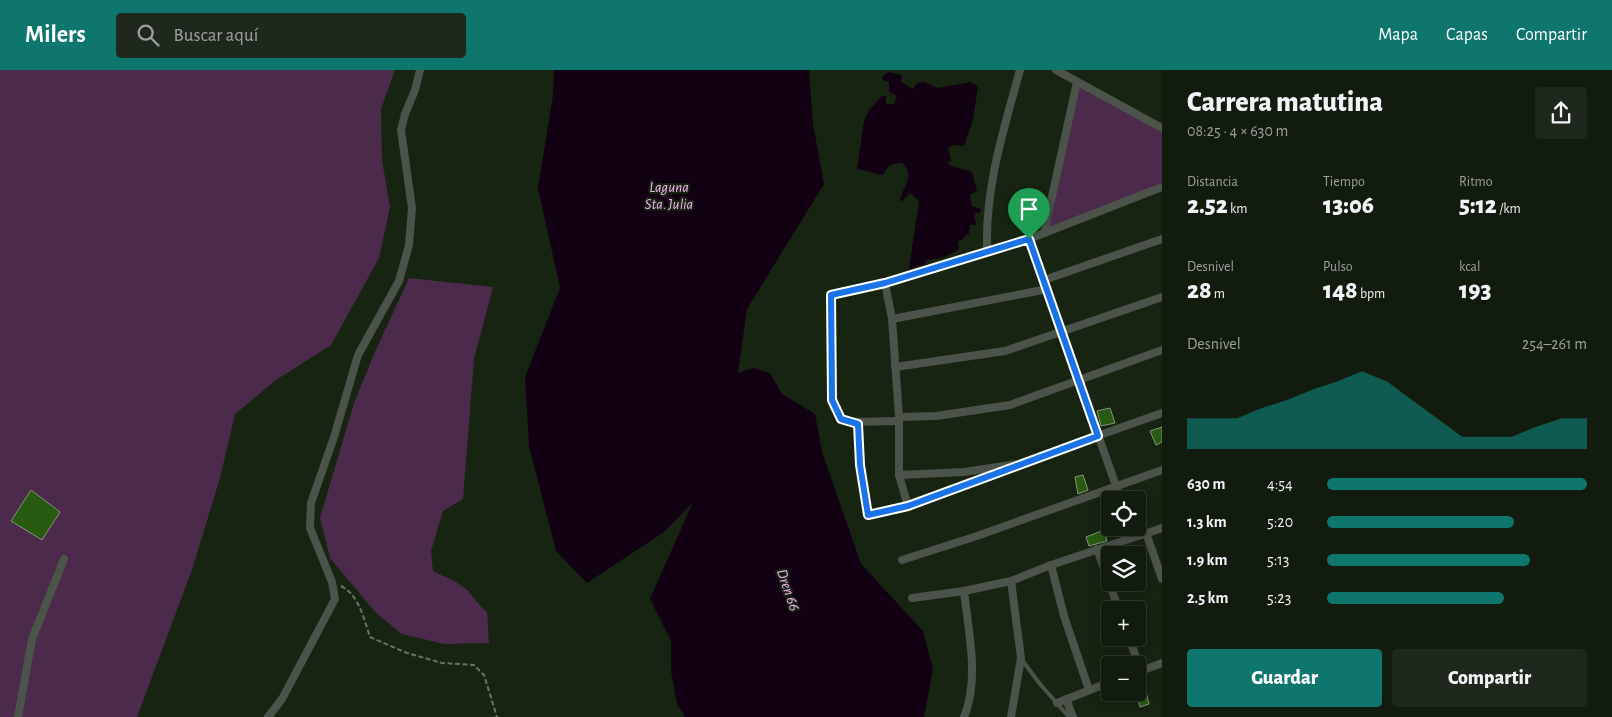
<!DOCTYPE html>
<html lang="es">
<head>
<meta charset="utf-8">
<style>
  :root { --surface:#111b0e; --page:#1e281c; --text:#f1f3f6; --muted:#9ca19e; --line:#30392e; --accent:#0f766e }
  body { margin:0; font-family:"Alegreya Sans",sans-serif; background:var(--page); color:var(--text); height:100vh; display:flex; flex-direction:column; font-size:19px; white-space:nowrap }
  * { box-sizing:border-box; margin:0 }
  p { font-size:16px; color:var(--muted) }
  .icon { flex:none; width:28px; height:28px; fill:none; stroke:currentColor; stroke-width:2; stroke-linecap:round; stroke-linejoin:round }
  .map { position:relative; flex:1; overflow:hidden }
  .sheet { display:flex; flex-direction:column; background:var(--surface); width:450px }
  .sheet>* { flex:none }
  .fabs { position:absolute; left:1101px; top:421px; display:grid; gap:10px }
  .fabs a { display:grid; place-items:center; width:45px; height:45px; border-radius:5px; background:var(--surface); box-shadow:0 2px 12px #0003,0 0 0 1px var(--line); font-size:25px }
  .pin { position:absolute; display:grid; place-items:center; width:42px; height:42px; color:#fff; margin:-51px -21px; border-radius:50% 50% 50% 0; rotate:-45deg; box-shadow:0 0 5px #0007 }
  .pin .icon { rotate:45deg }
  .round { display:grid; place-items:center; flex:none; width:52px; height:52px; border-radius:5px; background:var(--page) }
  .head { display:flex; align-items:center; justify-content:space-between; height:85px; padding:0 25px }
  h1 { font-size:28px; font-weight:800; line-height:38px }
  .metrics { display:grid; grid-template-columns:repeat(3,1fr); gap:8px; height:85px; padding:5px 25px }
  .metrics div { display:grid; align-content:center }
  .metrics b { font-size:25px; font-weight:800 }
  .metrics small { font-size:14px; font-weight:400 }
  .metrics p { font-size:14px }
  .chart { height:140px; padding:10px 25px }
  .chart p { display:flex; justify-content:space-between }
  .chart svg { width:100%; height:90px; margin-top:5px; fill:var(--accent); opacity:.7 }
  .button { display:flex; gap:10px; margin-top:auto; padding:10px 25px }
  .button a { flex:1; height:58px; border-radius:5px; background:var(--accent); color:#fff; font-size:20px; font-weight:800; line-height:58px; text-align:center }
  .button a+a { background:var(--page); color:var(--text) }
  ul { padding:0 25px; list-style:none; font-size:16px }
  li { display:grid; grid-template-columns:80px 60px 1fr; align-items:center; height:38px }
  li i { height:12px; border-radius:6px; background:var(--accent) }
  header { display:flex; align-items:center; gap:30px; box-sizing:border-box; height:70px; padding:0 25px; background:var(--accent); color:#fff }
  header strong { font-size:24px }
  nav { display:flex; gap:28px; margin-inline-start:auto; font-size:18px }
  .search { width:350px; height:45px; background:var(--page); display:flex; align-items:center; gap:12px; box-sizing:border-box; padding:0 18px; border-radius:5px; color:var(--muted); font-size:19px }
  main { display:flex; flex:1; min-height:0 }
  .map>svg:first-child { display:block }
  .green { fill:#4b2a4b }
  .water { fill:#120013 }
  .building { fill:#285a12; stroke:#84957e }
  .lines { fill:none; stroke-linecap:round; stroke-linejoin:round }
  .path { stroke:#687464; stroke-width:2; stroke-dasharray:5 2.5; stroke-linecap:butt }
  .service { stroke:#4c534a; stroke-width:4 }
  .minor { stroke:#4c534a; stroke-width:8 }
  .route-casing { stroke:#fff; stroke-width:10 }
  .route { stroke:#1a73e8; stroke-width:6 }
  .labels { text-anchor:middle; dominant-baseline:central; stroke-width:4; stroke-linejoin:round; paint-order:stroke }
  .water-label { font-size:15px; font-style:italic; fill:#f7b3f5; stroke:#172412 }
</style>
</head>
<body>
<header>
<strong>Milers</strong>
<div class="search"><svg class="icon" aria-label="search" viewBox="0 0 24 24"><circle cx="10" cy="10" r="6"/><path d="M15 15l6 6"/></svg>Buscar aquí</div>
<nav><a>Mapa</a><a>Capas</a><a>Compartir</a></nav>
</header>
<main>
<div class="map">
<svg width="1162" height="647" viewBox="0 0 1162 647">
  <rect width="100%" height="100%" fill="#172412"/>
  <g class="green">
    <polygon points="0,0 395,0 381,39 382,90 390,137 379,188 331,275 276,310 235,344 220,408 192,500 137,647 0,647"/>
    <polygon points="1079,16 1162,61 1162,113 1049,158"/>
    <path d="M409,208L493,217L474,289L463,429L443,441L431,481L433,501C445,507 459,512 468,521C475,528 479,536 487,542L489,573L444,574L402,564L376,543L330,488L320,448L354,333L374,284Z"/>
  </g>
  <g class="water">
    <polygon points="554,0 809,0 813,54 824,114 747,239 738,303 753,298 770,303 782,324 815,344 822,382 861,494 923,561 933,599 924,647 685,647 677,634 671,601 671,571 650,529 693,432 664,462 587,513 556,481 529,376 525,307 560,218 538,118 553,25"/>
    <path d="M888,2L902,5L901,12L913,19L917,13L924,12L938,18L970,12L978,16L973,50L964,76L954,75L948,78L951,91L948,92L949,95L972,102L977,121L970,125L972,136L981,139L980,143H974L976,155H970L969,164L964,166L963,170L958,171L959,179L945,187L927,190L924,195L909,199L919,131L910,123L901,132L900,129C903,118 916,105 902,93C891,93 888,95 883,105L857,99L864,51L869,40L882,26H886V34H894L897,26L889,22V12L883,10L882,7Z"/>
  </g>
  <g class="building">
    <polygon points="1110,338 1115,353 1101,356 1097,341"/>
    <polygon points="1162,357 1162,372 1156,375 1150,361"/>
    <polygon points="1083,405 1088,420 1078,424 1075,407"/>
    <polygon points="31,420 60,442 42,470 11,451"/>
    <polygon points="1104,460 1107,471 1089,476 1086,467"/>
    <polygon points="1142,606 1149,634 1140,637 1136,622 1138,622 1138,608"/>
  </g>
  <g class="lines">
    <path class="path" d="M341,516C359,525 364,549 370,567L407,583L442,593L474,595L484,605L497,647"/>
    <polyline class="service" points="1022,590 1040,614 1069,647"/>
    <g class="minor">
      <polyline points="1056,0 1162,58"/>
      <polyline points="1044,163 1077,12"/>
      <polyline points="1029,169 1121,430"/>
      <path d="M987,182C985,117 1003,62 1020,0"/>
      <polyline points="1044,210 1162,169"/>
      <polyline points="892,249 1048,219"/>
      <polyline points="895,297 1005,281 1162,227"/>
      <polyline points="899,347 936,346 1010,335 1162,280"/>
      <path d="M899,351L848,352C838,348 836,340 832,331L831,225L885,213L1029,169L1162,117"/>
      <polyline points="858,354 860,395 868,445 908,436 899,405 899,347 892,249 885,213"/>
      <polyline points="899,405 964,402 1018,394 1162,343"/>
      <polyline points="908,436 1005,399"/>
      <polyline points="1130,458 1133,467"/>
      <polyline points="1146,463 1162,509"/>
      <polyline points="1097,479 1119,540"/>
      <polyline points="902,490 977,466 1162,400"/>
      <polyline points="1051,495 1064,546 1089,620"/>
      <polyline points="1011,511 1021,588 1011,647"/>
      <path d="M964,521C968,560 980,609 964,647"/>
      <polyline points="912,528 964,521 1011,511 1051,495 1162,458"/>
      <polyline points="1129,568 1141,600"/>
      <polyline points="1138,602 1162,593"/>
      <polyline points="1066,629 1073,647"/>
      <polyline points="1057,633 1110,612"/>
      <polyline points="18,647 32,569 64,489"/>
      <polyline points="268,647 282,629 335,529 332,512 310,458 311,433 334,367 358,285 399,211 409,175 412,138 401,60 405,44 415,20 420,0"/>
    </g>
  </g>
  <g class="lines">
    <g class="route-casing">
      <polygon id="route" points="1029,169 1098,366 908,436 868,445 860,395 858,354 841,349 832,330 831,225 885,213"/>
    </g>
    <use href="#route" class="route"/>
  </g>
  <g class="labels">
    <g class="water-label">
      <text x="669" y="117">Laguna<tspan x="669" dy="17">Sta. Julia</tspan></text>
      <text transform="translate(788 520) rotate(71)">Dren 66</text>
    </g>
  </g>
</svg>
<div class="fabs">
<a><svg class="icon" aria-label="locate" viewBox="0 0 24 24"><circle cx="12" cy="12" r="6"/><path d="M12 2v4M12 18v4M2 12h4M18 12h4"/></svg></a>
<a><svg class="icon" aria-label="layers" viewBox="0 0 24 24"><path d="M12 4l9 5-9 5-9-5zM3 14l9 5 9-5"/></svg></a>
<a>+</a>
<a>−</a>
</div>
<div class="pin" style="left:1029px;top:169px;background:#1e9e55"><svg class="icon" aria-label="arrive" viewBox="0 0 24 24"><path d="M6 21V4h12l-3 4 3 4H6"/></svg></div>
</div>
<section class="sheet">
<div class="head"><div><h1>Carrera matutina</h1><p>08:25 · 4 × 630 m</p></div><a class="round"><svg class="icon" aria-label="share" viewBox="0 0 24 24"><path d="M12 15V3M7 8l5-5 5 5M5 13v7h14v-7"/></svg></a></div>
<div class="metrics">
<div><p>Distancia</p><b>2.52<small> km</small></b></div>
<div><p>Tiempo</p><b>13:06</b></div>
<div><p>Ritmo</p><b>5:12<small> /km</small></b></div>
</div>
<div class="metrics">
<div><p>Desnivel</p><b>28<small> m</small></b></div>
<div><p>Pulso</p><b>148<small> bpm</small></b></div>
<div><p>kcal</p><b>193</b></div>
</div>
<div class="chart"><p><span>Desnivel</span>254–261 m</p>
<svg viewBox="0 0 160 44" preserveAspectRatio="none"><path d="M0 44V29L10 29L20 29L30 24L40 20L50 15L60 11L70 6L80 11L90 20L100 29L110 38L120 38L130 38L140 33L150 29L160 29V44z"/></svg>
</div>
<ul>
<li><b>630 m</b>4:54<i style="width:100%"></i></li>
<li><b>1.3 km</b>5:20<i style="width:72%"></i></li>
<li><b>1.9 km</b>5:13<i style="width:78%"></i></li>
<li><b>2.5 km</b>5:23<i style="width:68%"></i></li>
</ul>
<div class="button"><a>Guardar</a><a>Compartir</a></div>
</section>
</main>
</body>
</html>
